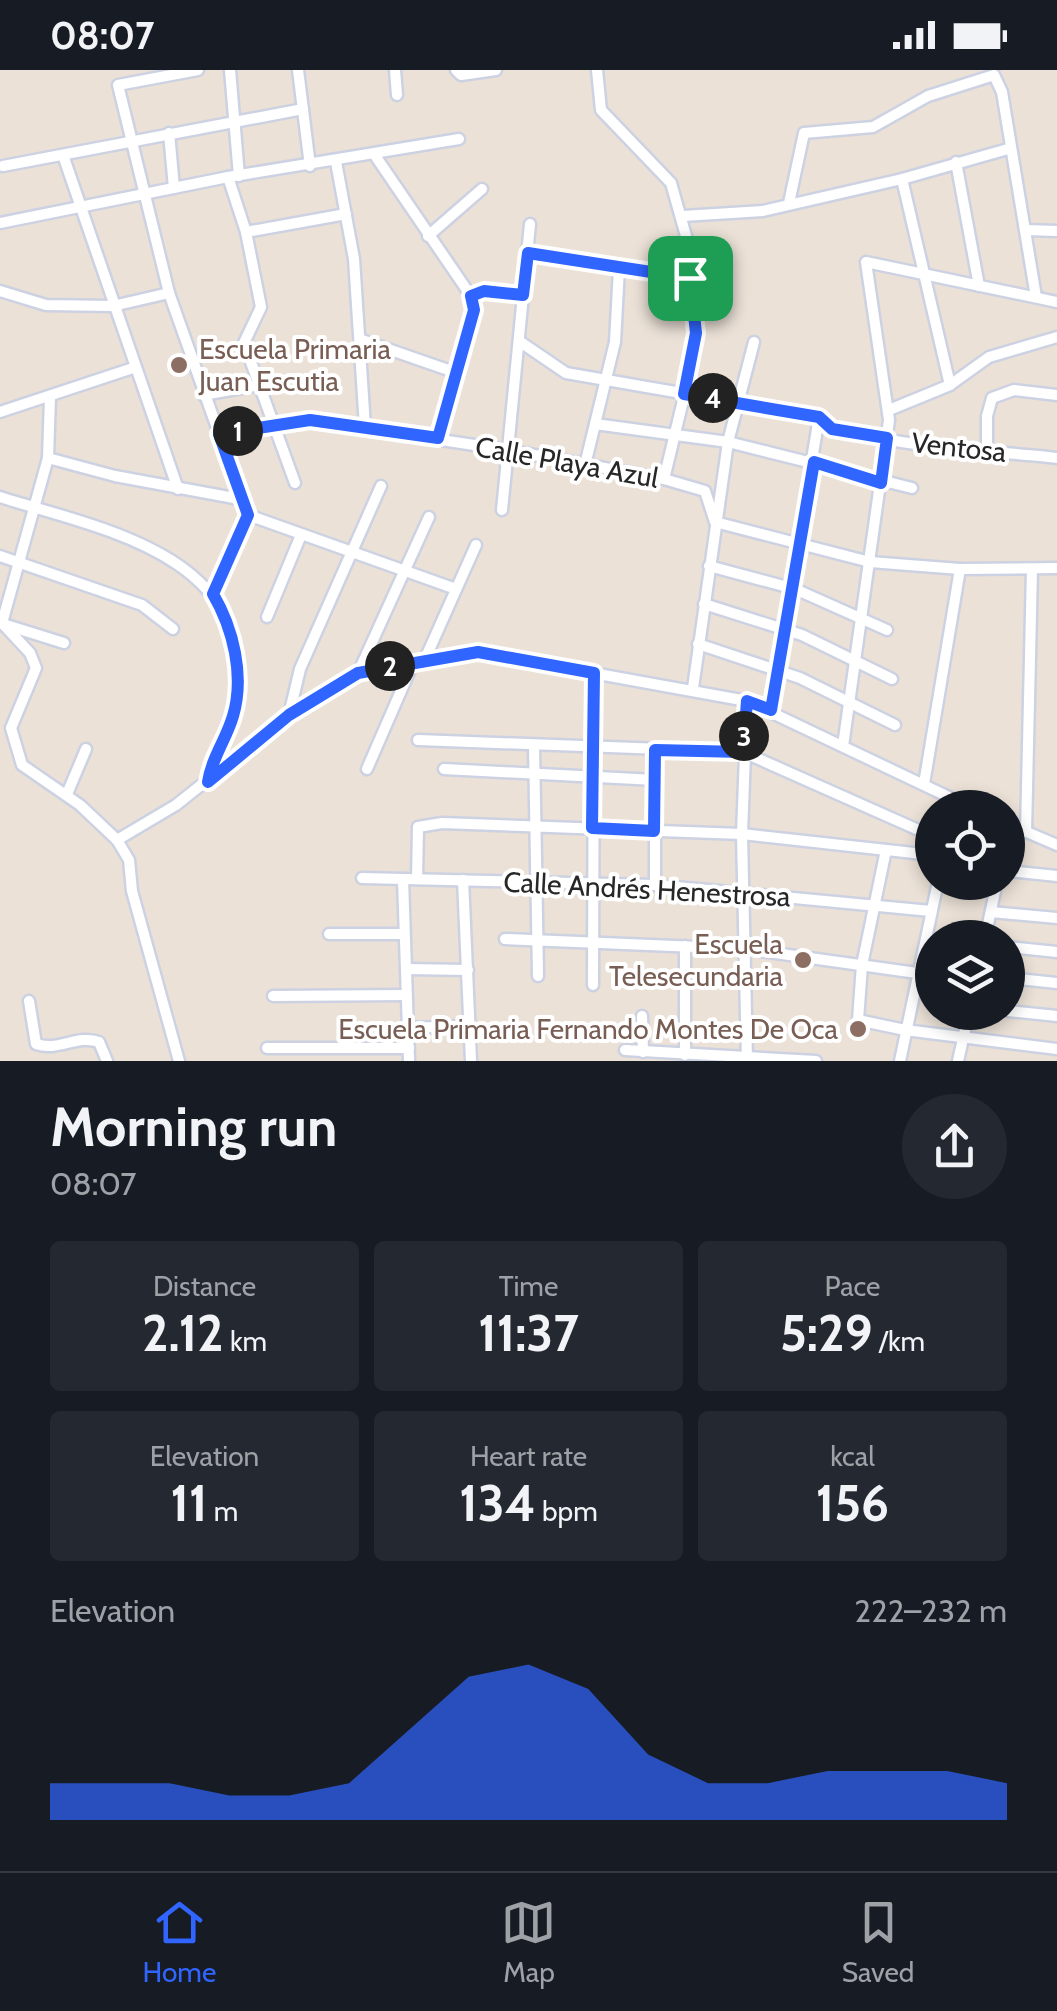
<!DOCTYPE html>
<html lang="en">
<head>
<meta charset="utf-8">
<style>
  :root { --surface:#171b24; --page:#242831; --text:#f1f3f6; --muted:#9ea1a6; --line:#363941; --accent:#3066ff }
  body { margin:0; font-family:Cabin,sans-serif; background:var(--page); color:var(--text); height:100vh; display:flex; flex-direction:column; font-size:38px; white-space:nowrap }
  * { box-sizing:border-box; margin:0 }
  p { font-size:32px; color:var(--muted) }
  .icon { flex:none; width:55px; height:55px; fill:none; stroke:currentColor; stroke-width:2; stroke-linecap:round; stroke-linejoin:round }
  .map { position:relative; height:991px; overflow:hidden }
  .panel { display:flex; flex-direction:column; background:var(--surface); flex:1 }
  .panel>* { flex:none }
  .fabs { position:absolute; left:915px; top:720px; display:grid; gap:20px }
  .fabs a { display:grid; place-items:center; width:110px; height:110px; border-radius:50%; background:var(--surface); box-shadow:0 5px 15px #0003; font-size:50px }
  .pin { position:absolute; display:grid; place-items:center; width:85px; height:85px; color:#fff; margin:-42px; border-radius:20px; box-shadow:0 5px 15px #0006 }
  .km { position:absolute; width:50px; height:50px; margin:-25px; border-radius:50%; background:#222; color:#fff; font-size:28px; line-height:50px; text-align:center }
  .round { display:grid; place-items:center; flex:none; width:105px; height:105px; border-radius:52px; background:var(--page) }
  .summary { display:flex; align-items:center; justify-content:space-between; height:170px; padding:0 50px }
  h1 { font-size:55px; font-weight:800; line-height:75px }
  .figures { display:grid; grid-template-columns:repeat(3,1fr); gap:15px; height:170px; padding:10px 50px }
  .figures div { display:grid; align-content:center; border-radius:10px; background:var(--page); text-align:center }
  .figures b { font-size:50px; font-weight:800 }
  .figures small { font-size:28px; font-weight:400 }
  .figures p { font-size:28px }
  .chart { height:280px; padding:20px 50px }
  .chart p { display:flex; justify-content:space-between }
  .chart svg { width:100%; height:180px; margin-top:10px; fill:var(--accent); opacity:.7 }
  .status { display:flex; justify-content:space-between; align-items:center; height:70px; padding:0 50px; background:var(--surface); direction:ltr }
  .status svg { height:28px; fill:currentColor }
  .menu { display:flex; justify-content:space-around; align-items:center; height:140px; border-top:2px solid var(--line); background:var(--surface); font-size:28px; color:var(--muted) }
  .menu a { display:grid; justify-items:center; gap:5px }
  .menu .current { color:var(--accent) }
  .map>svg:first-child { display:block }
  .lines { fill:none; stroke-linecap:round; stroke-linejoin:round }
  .minor-casing { stroke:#cdd2e2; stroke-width:15 }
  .minor { stroke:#fff; stroke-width:10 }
  .route-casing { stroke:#fff; stroke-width:20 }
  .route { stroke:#3066ff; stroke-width:12 }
  .education-dot { fill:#8d6e63; stroke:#fff; stroke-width:4 }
  .labels { text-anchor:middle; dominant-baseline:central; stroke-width:8; stroke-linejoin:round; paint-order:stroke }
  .education-label { font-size:28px; fill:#785e54; stroke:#fff; text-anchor:end }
  .street-label { font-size:28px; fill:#272727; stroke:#fff }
</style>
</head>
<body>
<div class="status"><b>08:07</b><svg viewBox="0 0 49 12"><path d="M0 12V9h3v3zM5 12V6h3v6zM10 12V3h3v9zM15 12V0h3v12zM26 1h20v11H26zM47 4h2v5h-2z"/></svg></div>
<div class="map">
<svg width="1057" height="991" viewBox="0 0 1057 991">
  <rect width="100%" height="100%" fill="#ebe1d7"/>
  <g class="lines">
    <g class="minor-casing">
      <g id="minor">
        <polyline points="198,0 118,15 169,223 248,445 213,524"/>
        <polyline points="230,0 239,106"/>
        <polyline points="298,0 310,96"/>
        <polyline points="395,0 397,25"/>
        <polyline points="456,0 461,5 496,0"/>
        <polyline points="597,0 601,40 671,113 688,173 695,281 664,409"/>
        <polyline points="169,63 174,118"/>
        <polyline points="374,84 471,226 474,239 438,368"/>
        <polyline points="63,85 178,419"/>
        <polyline points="336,92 354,189 365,357"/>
        <polyline points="956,92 979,216"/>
        <polyline points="3,96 303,39"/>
        <polyline points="228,107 246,162 261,237 244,273 295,413"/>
        <polyline points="902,109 950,315"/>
        <polyline points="789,133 804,63 873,57 928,26 994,5 1002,22 1036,227"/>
        <polyline points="683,146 763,141 902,109 1008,79"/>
        <polyline points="0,153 228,107 459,69"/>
        <polyline points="1026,160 1057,161"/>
        <polyline points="246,162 346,144"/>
        <polyline points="428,166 482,119"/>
        <polyline points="528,183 690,208"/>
        <polyline points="0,221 46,235 113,236 169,223"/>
        <polyline points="471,226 484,221 523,225"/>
        <polyline points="362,270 457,303"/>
        <path d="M519,271L566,303L819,347C843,375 1013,382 1057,388"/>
        <polyline points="203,325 260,315"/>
        <polyline points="50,327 48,388 2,553 30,583 36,598 11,658 22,695 80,735 117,770 129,790 132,821 179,991"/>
        <polyline points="889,340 950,315 989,287 1057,267"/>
        <polyline points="0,342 133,298"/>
        <polyline points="595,354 728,372 912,418"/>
        <polyline points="219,364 310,350 507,380 664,409 705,421 715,452 870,492 960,499 1057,498"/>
        <polyline points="987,381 987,346 992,328 1014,320 1057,325"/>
        <polyline points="48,388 115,406 245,430"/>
        <polyline points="585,395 615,272 619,198"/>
        <path d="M0,427C97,458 250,483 237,618C233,652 213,678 209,711"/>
        <polyline points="502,440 530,154"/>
        <polyline points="248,445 456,519"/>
        <polyline points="0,486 142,535 173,559"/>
        <polyline points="709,496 795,519 887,560"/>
        <polyline points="704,534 802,565 892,609"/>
        <polyline points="267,547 301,465"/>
        <polyline points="3,554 64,573"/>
        <polyline points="698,574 800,608 895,655"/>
        <polyline points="425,589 476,475"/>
        <polyline points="358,603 429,447"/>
        <polyline points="693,618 728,372 754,272"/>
        <polyline points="747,631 742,764 747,991"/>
        <polyline points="771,640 819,347"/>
        <polyline points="289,645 300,599 381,416"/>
        <polyline points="418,670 743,682 932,766"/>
        <polyline points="534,675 538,906"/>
        <polyline points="843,676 889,350 866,192 1057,232"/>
        <polyline points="367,699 414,591"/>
        <polyline points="444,699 655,710"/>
        <polyline points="924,714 960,499"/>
        <polyline points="67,724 86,679"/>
        <polyline points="1008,754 1057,775"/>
        <polyline points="1026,762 1032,499"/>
        <polyline points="117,770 176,735 289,645 358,603 477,582 747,631 972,738"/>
        <polyline points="886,780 862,895 858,950 905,960 1057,979"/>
        <polyline points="1008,801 1057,806"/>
        <polyline points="362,808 655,815 931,841"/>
        <polyline points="403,809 409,991"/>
        <polyline points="417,809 418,757 442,753 742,764 932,785"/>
        <polyline points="463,810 471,991"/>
        <polyline points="655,815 655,680"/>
        <polyline points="991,842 1057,848"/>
        <polyline points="329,864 404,864"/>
        <polyline points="985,868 997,812"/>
        <polyline points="505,869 746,879 917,903"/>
        <polyline points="1008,877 1057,882"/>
        <polyline points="406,899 468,900"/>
        <polyline points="1008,908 1057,913"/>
        <polyline points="593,915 594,603"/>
        <polyline points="273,926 406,925"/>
        <path d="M29,931L36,974C58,982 77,964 99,972L107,991"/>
        <polyline points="1008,941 1057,946"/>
        <polyline points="642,946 643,982"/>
        <polyline points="407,958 469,956"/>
        <polyline points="267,978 409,978"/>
        <polyline points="625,980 816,991"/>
        <polyline points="685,985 685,876"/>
        <polyline points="900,991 938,812"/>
        <polyline points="958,991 969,942"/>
      </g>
    </g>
    <use href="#minor" class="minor"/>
  </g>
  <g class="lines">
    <g class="route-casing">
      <path id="route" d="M528,183L690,208L696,263L684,324L819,347L832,359L887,368L881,413L814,392L771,640L747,631L743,682L655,680L654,761L592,758L594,603L478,582L358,603L289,645L208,712C212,687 226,670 233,646C245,606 233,558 213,524L248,445L219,364L310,350L438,368L474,240L471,226L484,221L523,225Z"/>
    </g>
    <use href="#route" class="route"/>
  </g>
  <g class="education-dot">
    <circle cx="179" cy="295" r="10"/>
    <circle cx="803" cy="890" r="10"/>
    <circle cx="858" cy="959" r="10"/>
  </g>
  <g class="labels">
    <g class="education-label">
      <text x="199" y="279" text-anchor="start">Escuela Primaria<tspan x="199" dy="32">Juan Escutia</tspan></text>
      <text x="783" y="874">Escuela<tspan x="783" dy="32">Telesecundaria</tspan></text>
      <text x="838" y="959">Escuela Primaria Fernando Montes De Oca</text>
    </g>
    <g class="street-label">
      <text transform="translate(959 377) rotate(6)">Ventosa</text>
      <text transform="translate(567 392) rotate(10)">Calle Playa Azul</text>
      <text transform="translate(647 819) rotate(3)">Calle Andrés Henestrosa</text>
    </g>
  </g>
</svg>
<div class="fabs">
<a><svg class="icon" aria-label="locate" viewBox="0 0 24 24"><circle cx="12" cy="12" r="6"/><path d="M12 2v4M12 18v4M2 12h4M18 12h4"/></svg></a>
<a><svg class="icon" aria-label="layers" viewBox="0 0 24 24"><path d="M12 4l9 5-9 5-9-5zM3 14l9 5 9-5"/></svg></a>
</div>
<div class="pin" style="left:690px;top:208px;background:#1e9e55"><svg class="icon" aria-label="arrive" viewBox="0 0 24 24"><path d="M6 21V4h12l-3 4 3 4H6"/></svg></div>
<b class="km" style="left:238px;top:361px">1</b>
<b class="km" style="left:390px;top:596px">2</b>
<b class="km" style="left:744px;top:666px">3</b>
<b class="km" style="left:713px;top:328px">4</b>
</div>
<section class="panel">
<div class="summary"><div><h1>Morning run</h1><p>08:07</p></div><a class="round"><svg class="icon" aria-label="share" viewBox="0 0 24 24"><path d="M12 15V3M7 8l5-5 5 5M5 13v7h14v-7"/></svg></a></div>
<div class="figures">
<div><p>Distance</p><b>2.12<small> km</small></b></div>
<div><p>Time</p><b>11:37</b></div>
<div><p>Pace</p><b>5:29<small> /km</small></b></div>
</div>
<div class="figures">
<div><p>Elevation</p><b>11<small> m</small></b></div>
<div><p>Heart rate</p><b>134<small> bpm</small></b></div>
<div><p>kcal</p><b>156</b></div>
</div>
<div class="chart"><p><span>Elevation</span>222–232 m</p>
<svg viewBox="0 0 160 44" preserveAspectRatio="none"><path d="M0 44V35L10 35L20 35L30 38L40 38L50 35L60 22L70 9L80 6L90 12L100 28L110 35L120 35L130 32L140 32L150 32L160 35V44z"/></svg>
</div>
</section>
<nav class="menu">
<a class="current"><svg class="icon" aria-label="home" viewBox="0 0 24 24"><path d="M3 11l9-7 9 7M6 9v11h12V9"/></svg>Home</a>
<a><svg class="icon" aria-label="map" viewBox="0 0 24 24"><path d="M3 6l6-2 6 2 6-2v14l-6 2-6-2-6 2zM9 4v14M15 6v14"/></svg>Map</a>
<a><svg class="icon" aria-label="saved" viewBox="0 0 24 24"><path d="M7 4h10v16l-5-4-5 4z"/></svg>Saved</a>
</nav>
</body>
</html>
